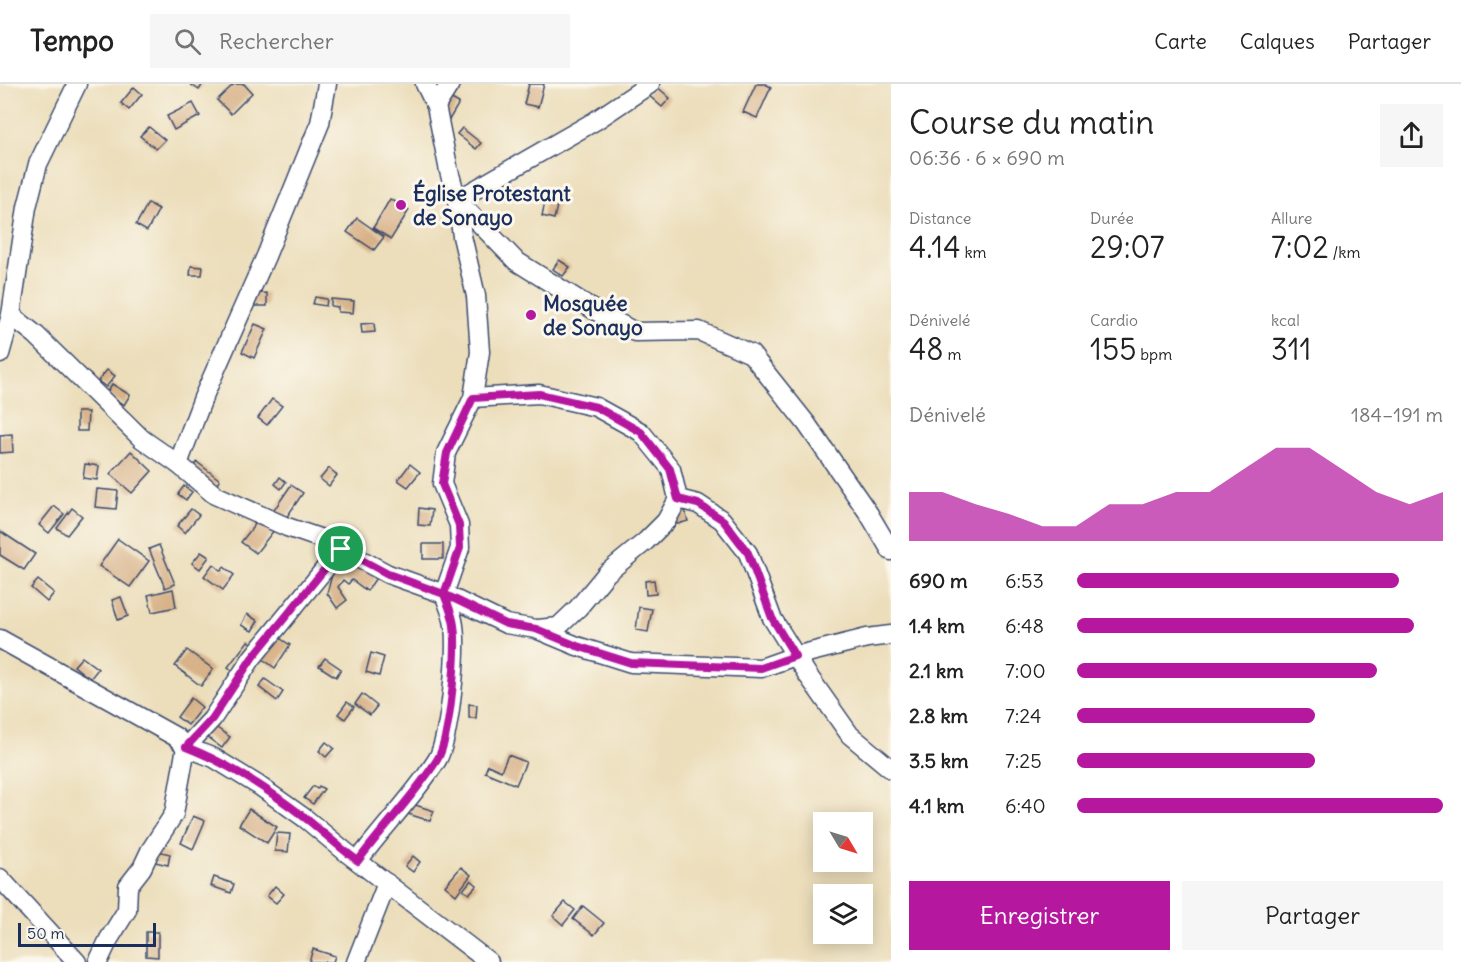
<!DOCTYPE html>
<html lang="fr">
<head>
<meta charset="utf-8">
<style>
  :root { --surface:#fff; --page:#f6f6f6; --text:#222; --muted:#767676; --line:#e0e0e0; --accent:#b5179e }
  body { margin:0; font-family:Delius,sans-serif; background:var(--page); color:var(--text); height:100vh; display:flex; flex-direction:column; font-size:22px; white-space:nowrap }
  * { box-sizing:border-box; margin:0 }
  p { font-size:20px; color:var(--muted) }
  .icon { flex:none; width:33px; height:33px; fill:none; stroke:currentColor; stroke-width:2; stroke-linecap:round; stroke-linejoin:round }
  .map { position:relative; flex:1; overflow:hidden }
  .drawer { display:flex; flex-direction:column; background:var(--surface); width:570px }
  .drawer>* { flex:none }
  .needle { width:39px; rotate:128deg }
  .tools { position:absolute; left:813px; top:728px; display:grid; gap:12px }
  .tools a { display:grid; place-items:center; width:60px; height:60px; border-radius:0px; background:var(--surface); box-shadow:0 3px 15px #0003; font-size:30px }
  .scale { position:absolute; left:18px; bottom:15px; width:138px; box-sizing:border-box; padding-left:6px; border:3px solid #1b2f5e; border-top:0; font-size:16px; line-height:21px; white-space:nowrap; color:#1b2f5e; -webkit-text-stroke:4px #fbf7ec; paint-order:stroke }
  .pin { position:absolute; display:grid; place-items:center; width:51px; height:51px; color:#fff; margin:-26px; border:3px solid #fff; border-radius:50%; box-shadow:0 2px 6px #0007 }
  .round { display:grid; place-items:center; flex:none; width:63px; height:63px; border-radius:0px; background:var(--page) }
  .overview { display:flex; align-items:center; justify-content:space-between; height:102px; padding:0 18px }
  h1 { font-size:33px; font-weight:600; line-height:45px }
  .figures { display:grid; grid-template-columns:repeat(3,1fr); gap:9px; height:102px; padding:6px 18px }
  .figures div { display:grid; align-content:center }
  .figures b { font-size:30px; font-weight:600 }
  .figures small { font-size:16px; font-weight:400 }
  .figures p { font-size:16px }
  .chart { height:168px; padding:12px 18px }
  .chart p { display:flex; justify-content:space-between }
  .chart svg { width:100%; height:108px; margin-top:6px; fill:var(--accent); opacity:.7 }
  .action { display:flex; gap:12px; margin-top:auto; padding:12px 18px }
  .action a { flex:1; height:69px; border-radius:0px; background:var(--accent); color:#fff; font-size:24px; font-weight:600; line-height:69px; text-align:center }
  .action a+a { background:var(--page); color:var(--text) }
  ul { padding:0 18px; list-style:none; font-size:20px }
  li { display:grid; grid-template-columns:96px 72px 1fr; align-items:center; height:45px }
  li i { height:15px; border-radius:8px; background:var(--accent) }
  header { display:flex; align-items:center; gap:36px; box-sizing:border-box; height:84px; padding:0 30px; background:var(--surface); border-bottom:2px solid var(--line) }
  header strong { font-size:28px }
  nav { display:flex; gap:33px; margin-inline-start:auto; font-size:21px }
  .search { width:420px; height:54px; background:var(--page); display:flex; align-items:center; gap:15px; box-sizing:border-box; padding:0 21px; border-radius:0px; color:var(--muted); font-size:22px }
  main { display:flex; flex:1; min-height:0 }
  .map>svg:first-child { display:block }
  .building { fill:#d8b289 }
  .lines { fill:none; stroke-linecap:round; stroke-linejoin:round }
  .street-casing { stroke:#3a496c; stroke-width:21 }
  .street { stroke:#fff; stroke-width:18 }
  .route-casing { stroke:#fff; stroke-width:12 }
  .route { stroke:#b5179e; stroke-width:8 }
  .poi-dot { fill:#b5179e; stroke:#fbf7ec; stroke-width:2 }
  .labels { text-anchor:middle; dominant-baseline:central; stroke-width:6; stroke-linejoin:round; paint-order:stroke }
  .poi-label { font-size:21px; font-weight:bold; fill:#1b2f5e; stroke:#fbf7ec; text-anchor:start }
</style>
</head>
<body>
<header>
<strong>Tempo</strong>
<div class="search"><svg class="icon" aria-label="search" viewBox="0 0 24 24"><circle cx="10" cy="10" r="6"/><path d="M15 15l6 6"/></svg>Rechercher</div>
<nav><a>Carte</a><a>Calques</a><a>Partager</a></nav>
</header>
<main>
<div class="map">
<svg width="891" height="878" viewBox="0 0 891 878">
  <rect width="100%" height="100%" fill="#fbf7ec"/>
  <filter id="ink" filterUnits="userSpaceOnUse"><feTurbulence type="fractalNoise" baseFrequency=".0167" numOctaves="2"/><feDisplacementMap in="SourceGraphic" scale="12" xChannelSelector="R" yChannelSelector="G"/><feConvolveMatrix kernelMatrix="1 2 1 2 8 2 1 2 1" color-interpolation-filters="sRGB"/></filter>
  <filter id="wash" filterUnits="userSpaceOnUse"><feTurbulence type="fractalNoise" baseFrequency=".008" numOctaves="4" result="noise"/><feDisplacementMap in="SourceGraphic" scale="24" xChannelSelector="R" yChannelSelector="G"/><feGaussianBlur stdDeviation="1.35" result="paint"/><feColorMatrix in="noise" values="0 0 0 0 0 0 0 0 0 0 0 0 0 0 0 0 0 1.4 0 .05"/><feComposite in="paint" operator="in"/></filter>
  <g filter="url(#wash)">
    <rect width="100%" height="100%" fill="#ecdebb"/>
    <g id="blocks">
      <g class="building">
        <polygon points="190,0 203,0 199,6"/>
        <polygon points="234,0 244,0 252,9 231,30 217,16"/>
        <polygon points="529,0 544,0 538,23 524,20"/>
        <polygon points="756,0 765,0 771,3 757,34 743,28"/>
        <polygon points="655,1 670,14 662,23 647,10"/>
        <polygon points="134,3 142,10 129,26 121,19"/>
        <polygon points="448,13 459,19 449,36 439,30"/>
        <polygon points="193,19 200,32 174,46 167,32"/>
        <polygon points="149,43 165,56 156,65 140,52"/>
        <polygon points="462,44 481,59 476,65 457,50"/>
        <polygon points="514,98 520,110 512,115 505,103"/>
        <polygon points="546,113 558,117 554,135 542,132"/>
        <polygon points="390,115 409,126 391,155 373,144"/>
        <polygon points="148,119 159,125 147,147 136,141"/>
        <polygon points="357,134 384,153 374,166 347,148"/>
        <polygon points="559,176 570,183 563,192 553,185"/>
        <polygon points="191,182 203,183 202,191 190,191"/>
        <polygon points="267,209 267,222 251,222 251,210"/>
        <polygon points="315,213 327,215 326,222 313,220"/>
        <polygon points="331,215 354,217 353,229 338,228 338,223 331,222"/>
        <polygon points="374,239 375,248 362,249 361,240"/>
        <polygon points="255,240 267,245 254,274 242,268"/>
        <polygon points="107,286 115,292 106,303 98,297"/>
        <polygon points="112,300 130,311 124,321 106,310"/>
        <polygon points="272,315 282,322 267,341 258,334"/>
        <polygon points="77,328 88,328 87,347 77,347"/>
        <polygon points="12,350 13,368 0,369 0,351"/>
        <polygon points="131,367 152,387 132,409 110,390"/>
        <polygon points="197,378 220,396 211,407 188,388"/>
        <polygon points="85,380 99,382 97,396 83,394"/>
        <polygon points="410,380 420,388 408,403 398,396"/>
        <polygon points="329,384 337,391 329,402 320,395"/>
        <polygon points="280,393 286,398 281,405 275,400"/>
        <polygon points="291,401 303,409 284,437 272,429"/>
        <polygon points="184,402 192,408 186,416 178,410"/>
        <polygon points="97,405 118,407 116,425 95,423"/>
        <polygon points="54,422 64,430 49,449 39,441"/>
        <polygon points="72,424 82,432 67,451 57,444"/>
        <polygon points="419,424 432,426 430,442 418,441"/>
        <polygon points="191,425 199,431 185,449 177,442"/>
        <polygon points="684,425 688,437 674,441 671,430"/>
        <polygon points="260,434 275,445 256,469 241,458"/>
        <polygon points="0,447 35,470 24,486 0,471"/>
        <polygon points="118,455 149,477 130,503 99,482"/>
        <rect x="423" y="460" width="20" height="15"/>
        <polygon points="159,461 175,500 165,504 149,465"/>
        <polygon points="201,468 209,473 200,485 192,479"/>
        <polygon points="348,475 378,491 367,507 352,496 348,500 343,496 338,503 347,516 337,524 327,509 332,491"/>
        <polygon points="213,480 221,487 224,483 234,491 223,506 204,492"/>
        <polygon points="38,496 54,509 47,518 31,504"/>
        <polygon points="654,496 656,510 646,511 645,497"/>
        <polygon points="173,505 176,523 152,528 148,511"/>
        <polygon points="121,513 128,532 118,536 112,516"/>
        <polygon points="639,523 652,525 648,548 636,546"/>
        <polygon points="247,530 258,537 252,547 241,541"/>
        <polygon points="275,551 290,561 275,584 260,573"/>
        <polygon points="248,557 256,564 237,590 228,583"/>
        <polygon points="187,566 213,585 201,602 175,582"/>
        <polygon points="371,569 384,573 379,592 366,588"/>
        <polygon points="82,573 98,585 90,595 74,582"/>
        <polygon points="325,574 341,585 336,593 319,582"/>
        <polygon points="265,595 283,608 277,617 259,603"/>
        <polygon points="362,610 377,622 370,631 355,620"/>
        <polygon points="191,614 202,623 188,641 177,633"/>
        <polygon points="347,618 354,623 345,635 338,630"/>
        <polygon points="469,620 477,621 476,634 469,634"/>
        <polygon points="211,640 230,653 222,664 203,650"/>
        <polygon points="326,658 334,664 326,673 319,667"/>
        <polygon points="508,671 526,678 516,701 485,688 488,681 501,687"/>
        <polygon points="313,702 317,705 319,702 324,705 313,720 304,714"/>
        <polygon points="406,718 434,727 430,737 402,728"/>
        <polygon points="249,725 277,743 267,759 239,741"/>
        <polygon points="193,732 205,737 193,765 181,759"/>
        <polygon points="277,749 290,750 288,768 275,767"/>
        <polygon points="154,766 170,770 168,781 151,777"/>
        <polygon points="413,772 420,778 413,788 405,782"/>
        <polygon points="461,783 471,791 456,811 445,802"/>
        <polygon points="214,793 234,800 231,809 211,802"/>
        <polygon points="471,796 477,801 469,810 463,806"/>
        <polygon points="275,802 284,810 276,819 267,812"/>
        <polygon points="565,818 575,826 563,841 553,832"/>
        <polygon points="583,822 604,839 594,851 573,835"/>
        <polygon points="146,848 158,848 158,873 146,872"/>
        <polygon points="313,865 335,872 333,878 309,878"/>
      </g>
    </g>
  </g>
  <g filter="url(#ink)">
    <use href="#blocks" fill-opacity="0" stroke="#3a496c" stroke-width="1.5"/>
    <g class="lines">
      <g class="street-casing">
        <g id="street">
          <polyline points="650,0 595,37 457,116 516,177 596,227 635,248 699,247 751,270 806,339 869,430 891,467"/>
          <polyline points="436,22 450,0"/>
          <polyline points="11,231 36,251 142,355 178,380 215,411 287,443 322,455 388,490 444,510 506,540 536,545 577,562 631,579 761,584 795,572 867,554 891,551"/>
          <polyline points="0,270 11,231 27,123 38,80 77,0"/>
          <polyline points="473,314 539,310 596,323 641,348 671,385 678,415 666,437 646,457 607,489 578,524 558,543 538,545"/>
          <polyline points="178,380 203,314 266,172 320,39 327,0"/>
          <polyline points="678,415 698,420 722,436 748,469 772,534 807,590 850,651 891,685"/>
          <polyline points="0,555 176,653 186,663 214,674 258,701 306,735 347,769 489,878"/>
          <path d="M358,777C383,743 414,712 437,676C450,655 459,561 453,536C451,527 447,518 444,510L460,464L459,441L442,400L446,369L473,314L480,268L476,212L462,152L457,116L449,87L436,22L425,0"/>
          <polyline points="0,794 77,878"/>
          <polyline points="98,878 109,855 127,826 128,802 142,784 150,767 174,730 186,663 212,635 252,574 341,465"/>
          <polyline points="356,878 387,799"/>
        </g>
      </g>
      <use href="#street" class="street"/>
    </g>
  </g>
  <g class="lines" filter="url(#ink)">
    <g class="route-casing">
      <path id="route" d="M341,465L252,574L212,635L186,663C230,680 271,707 308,736C325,750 341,765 358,777C383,743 414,712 437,676C450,656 459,560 453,536C451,527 447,518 444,510L506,540L536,545L577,562L631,579L761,584L795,572L772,534L748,469L723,436L698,420L678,415L670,385L641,348L596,323L539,310L473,314L447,369L442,400L459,441L460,464L444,510L388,490L341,465"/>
    </g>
    <use href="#route" class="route"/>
  </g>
  <g class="poi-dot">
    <circle cx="401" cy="121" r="6"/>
    <circle cx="531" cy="231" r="6"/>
  </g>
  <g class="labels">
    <g class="poi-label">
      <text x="413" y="109">Église Protestant<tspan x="413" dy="24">de Sonayo</tspan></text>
      <text x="543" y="219">Mosquée<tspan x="543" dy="24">de Sonayo</tspan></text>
    </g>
  </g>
</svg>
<div class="tools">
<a><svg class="needle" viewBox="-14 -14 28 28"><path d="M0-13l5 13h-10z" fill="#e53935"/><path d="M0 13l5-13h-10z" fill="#767676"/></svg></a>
<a><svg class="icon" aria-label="layers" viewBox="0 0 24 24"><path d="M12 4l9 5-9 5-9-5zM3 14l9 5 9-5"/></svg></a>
</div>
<div class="scale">50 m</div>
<div class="pin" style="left:341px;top:465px;background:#1e9e55"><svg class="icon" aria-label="arrive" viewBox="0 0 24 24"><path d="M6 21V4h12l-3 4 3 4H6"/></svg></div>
</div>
<section class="drawer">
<div class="overview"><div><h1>Course du matin</h1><p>06:36 · 6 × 690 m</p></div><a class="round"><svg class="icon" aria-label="share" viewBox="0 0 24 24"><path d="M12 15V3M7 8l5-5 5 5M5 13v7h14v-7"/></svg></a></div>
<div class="figures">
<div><p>Distance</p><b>4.14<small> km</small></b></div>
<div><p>Durée</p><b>29:07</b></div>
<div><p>Allure</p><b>7:02<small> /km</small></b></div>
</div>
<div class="figures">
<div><p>Dénivelé</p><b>48<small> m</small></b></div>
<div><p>Cardio</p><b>155<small> bpm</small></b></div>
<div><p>kcal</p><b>311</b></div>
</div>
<div class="chart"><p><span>Dénivelé</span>184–191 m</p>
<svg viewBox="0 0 160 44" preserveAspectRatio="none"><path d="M0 44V24L10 24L20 29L30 33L40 38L50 38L60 29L70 29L80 24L90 24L100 15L110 6L120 6L130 15L140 24L150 29L160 24V44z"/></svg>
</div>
<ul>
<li><b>690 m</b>6:53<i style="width:88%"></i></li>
<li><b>1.4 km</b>6:48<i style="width:92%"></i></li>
<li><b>2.1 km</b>7:00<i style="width:82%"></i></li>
<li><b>2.8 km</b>7:24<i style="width:65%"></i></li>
<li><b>3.5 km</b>7:25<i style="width:65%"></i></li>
<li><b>4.1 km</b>6:40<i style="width:100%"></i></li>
</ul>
<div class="action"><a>Enregistrer</a><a>Partager</a></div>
</section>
</main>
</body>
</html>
